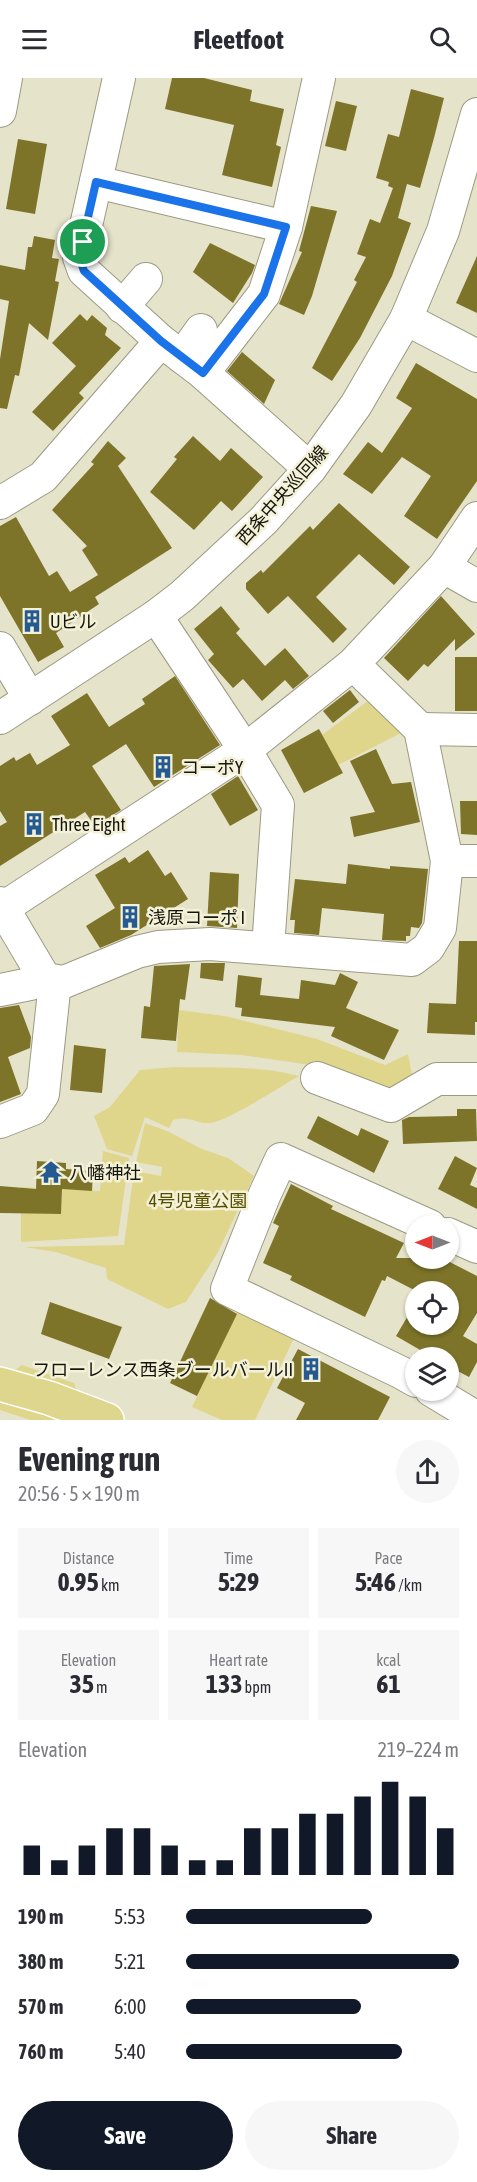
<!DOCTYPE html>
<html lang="en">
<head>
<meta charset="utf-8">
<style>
  :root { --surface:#fff; --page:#f7f7f7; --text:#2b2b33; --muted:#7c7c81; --accent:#111827 }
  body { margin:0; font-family:"Asap Condensed","Noto Sans JP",sans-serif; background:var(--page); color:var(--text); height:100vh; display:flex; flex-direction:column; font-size:22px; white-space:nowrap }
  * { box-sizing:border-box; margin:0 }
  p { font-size:20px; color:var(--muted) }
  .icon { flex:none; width:33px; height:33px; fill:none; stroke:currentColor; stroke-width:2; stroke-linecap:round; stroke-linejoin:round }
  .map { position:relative; height:1342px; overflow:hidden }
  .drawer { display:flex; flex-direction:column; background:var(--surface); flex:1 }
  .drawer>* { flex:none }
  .needle { width:39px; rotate:270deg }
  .fabs { position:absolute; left:405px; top:1137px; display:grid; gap:12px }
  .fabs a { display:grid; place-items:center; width:54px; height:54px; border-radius:50%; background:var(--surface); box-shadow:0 2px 4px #0004; font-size:30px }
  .pin { position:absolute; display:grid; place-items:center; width:51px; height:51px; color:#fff; margin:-26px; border:3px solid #fff; border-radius:50%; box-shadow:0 2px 6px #0007 }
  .round { display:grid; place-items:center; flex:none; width:63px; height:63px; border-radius:32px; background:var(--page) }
  .summary { display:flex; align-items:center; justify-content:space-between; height:102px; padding:0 18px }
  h1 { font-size:33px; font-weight:700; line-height:45px }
  .metrics { display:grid; grid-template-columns:repeat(3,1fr); gap:9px; height:102px; padding:6px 18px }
  .metrics div { display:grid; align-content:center; border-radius:0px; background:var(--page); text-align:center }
  .metrics b { font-size:26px; font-weight:700 }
  .metrics small { font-size:16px; font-weight:400 }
  .metrics p { font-size:16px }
  .chart { height:168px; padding:12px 18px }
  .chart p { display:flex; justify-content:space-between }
  .chart svg { width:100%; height:108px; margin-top:6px; stroke:var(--accent); stroke-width:6 }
  .primary-button { display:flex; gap:12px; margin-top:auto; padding:12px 18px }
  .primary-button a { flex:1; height:69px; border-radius:36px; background:var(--accent); color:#fff; font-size:24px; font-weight:700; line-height:69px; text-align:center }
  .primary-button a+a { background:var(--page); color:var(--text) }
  ul { padding:0 18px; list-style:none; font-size:20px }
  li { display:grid; grid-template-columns:96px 72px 1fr; align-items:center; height:45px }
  li i { height:15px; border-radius:8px; background:var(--accent) }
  header { display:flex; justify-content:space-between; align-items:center; height:78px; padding:0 18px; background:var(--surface); font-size:27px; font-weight:700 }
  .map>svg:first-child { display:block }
  .green { fill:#dfd68c }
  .building { fill:#7d7429 }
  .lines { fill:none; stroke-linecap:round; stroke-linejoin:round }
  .minor-casing { stroke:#9c9a83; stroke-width:34 }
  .major-casing { stroke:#fff; stroke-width:36 }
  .minor { stroke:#fff; stroke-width:32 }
  .major { stroke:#dfd68d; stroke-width:33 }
  .route-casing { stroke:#fff; stroke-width:12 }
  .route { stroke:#1a73e8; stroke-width:8 }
  .labels { text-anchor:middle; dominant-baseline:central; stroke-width:5; stroke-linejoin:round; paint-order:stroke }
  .street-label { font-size:18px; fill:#17160d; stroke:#f3f1d8 }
  .poi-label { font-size:18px; fill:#17160d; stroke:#f3f1d8; text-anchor:start }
  .park-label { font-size:18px; fill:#574f00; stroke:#f3f1d8 }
</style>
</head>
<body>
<header><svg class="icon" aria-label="menu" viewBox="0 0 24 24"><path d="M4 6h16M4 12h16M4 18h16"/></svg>Fleetfoot<svg class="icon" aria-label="search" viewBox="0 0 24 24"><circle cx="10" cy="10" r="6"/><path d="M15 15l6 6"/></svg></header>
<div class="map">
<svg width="477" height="1342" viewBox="0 0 477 1342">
  <rect width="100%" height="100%" fill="#e6e3cb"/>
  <g class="green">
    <polygon points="376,617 405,653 338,687 322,657"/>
    <polygon points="179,932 225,938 317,961 385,987 408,976 413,1002 386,1014 304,986 242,977 177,974"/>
    <path d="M174,989C215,990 259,987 299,998C281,1008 227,1044 210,1045C195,1046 191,1037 173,1042L169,1050L145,1039L132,1078L107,1071L94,1038L110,1029L140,992Z"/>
    <polygon points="145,1045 167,1053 202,1071 228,1080 254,1098 217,1176 186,1224 168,1231 107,1201 106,1190 56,1174 24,1169 124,1167 134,1093 161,1098 162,1089 136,1084"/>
    <polygon points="103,1073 129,1080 118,1158 21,1164 21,1109 41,1110 40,1136 61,1136 62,1111 100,1113"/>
    <polygon points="238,1232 296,1256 255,1342 222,1342 192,1329"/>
    <polygon points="22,1287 74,1305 79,1319 10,1296"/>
    <polygon points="0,1318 74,1342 30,1342 0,1332"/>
  </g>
  <g class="building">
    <polygon points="172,0 204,0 252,12 250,23 284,31 276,67 281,69 272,109 222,97 234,47 165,31"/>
    <polygon points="411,11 444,20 434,60 420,110 407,106 398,140 411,145 392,198 360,260 332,303 312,290 357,204 354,202 366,179 357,176 370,141 380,145 393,110 388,108 389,104 376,100 388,56 399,59"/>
    <polygon points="336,23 357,28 346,73 325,68"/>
    <polygon points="18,61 47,66 35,136 6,131"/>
    <polygon points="311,128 337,133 312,218 304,237 279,226 302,174 299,173"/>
    <polygon points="34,158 55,162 52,180 59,181 55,203 59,204 48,262 29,245 19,298 15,297 7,331 0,330 0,281 9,223 0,221 0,187 25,192 28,169 32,169"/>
    <polygon points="210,165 255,187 252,195 233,225 193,194"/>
    <polygon points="477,178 477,235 456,225"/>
    <polygon points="80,236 87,243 92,237 107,250 105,257 121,270 79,315 84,320 53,353 32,334 76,288 52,265"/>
    <polygon points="242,274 275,302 264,326 227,293"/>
    <polygon points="416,285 477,321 477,403 437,461 404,438 431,398 402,379 372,416 343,396 368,364 382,375 412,330 396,320"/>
    <polygon points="193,358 220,383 231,370 263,399 232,433 221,423 194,452 150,414 177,381 174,379"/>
    <polygon points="108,363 126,380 118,388 172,470 95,519 99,526 56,555 64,569 38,584 0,518 0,448 16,439 49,498 57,493 70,514 98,497 82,472 87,468 52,432 94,386 91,384"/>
    <polygon points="339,425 410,489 394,507 359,476 316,519 347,551 333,565 288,518 268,536 246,511 246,505 261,492 263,495 310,448 313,452"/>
    <polygon points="441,518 475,556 455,573 455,561 428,589 424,586 408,603 384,580"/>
    <polygon points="221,528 240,551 236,555 265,588 285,570 309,598 293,611 285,602 262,623 243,601 233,610 208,582 214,576 194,551"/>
    <rect x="455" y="579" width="22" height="54"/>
    <polygon points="175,598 220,667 154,709 126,666 92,688 121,732 95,748 85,734 0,788 0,748 7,744 0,733 0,688 14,679 16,683 30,675 37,687 70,667 51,638 87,615 109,649 145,626 142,621"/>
    <polygon points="350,612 359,624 333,645 323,633"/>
    <polygon points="319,651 343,695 304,715 281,672"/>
    <polygon points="376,671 392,706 411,704 420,744 354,759 350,739 375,734 350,683"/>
    <polygon points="238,698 258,732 230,748 211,716"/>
    <polygon points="460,723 477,723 477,757 461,756"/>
    <polygon points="148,772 165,798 171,794 188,821 131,857 100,870 86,848 115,830 95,797 125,779 129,785"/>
    <polygon points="348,786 390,791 390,788 428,791 422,845 419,850 411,849 410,858 406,858 406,863 382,862 384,836 322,830 319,857 294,855 295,842 290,842 295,801 346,806"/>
    <polygon points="210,794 239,796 237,850 207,848"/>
    <polygon points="459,863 477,863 477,944 475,944 475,957 427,955 429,925 456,926"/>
    <polygon points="201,885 225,885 223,903 200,900"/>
    <polygon points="190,886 185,922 180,921 176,963 141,960 144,928 150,929 154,888"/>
    <polygon points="340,895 358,904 346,930 399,952 384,982 331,958 335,949 241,938 242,930 235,929 238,897 262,900 260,917 299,921 301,902 335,907"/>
    <polygon points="19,927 31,959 30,970 8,979 21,1016 0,1024 0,930"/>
    <polygon points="74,967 106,971 102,1015 70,1012"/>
    <polygon points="457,1031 476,1031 477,1063 403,1066 402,1042 409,1039 457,1038"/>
    <polygon points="318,1038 358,1058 361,1050 389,1063 374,1095 307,1060"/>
    <polygon points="455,1078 477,1090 470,1107 477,1110 477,1131 438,1111"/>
    <polygon points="37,1083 66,1085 66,1091 93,1093 92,1113 62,1111 61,1136 0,1135 0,1108 36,1111"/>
    <polygon points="291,1106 333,1128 331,1131 404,1165 396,1180 442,1180 477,1198 477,1235 463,1258 477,1266 477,1284 469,1299 448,1288 448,1280 434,1280 396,1258 416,1224 416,1246 448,1246 448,1214 418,1214 387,1198 385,1203 382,1202 365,1239 290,1202 292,1198 263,1185 279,1148 273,1145"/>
    <polygon points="210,1220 237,1236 197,1318 170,1305"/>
    <polygon points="50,1224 122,1249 109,1281 41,1256"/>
    <polygon points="298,1271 390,1319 378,1342 296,1342 305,1325 277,1310"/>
  </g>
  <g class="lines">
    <g class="minor-casing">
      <g id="minor">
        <polyline points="119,0 79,179 84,193 161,263 203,295 310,391"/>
        <polyline points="0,33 6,0"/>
        <polyline points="96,104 286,149"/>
        <polyline points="122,229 146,201"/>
        <polyline points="406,241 477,278"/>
        <polyline points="182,279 201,252"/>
        <polyline points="203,295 264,216 286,149 319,0"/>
        <polyline points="0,425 43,399 161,263"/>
        <polyline points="444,489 477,508"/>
        <polyline points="156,538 245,672 278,727 268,870"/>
        <polyline points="0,570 30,621"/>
        <polyline points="0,640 156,538 182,518 263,443 310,391 356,327 406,241 443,153 477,36"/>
        <polyline points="420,651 477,652"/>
        <polyline points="447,783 477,783"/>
        <polyline points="0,825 45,901"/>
        <polyline points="3,830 245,672 353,586 444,489 477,440"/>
        <polyline points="0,912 30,906 45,901 64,904 137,874 158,869 210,866 412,882 428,870 440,850 447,783 420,651 353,586"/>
        <polyline points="317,1000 391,1028 437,1001 477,1001"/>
        <polyline points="0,1044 33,1031 43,1016 55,904"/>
        <polyline points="448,1156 477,1169"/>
        <polyline points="416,1303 400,1294 227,1211 264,1118 281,1081 430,1148"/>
        <polyline points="431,1312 477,1340"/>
      </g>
    </g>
    <g class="major-casing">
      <polyline id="major" points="0,1306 49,1320 107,1342"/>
    </g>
    <use href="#minor" class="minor"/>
    <use href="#major" class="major"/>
  </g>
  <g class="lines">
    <g class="route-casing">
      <polygon id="route" points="96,104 286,149 264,216 203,295 161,263 84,193 79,179"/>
    </g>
    <use href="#route" class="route"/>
  </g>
  <defs>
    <g id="building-bare" transform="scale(1.8)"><path d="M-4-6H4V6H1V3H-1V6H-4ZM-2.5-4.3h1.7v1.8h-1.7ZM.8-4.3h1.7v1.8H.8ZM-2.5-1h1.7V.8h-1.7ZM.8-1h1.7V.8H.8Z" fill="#245991" stroke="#f3f1d8" stroke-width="2.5" paint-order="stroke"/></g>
    <g id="temple-bare" transform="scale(1.8)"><path d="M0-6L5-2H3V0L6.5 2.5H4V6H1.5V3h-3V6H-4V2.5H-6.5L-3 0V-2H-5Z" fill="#245991" stroke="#f3f1d8" stroke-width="2.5" paint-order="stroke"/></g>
  </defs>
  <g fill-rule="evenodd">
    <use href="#building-bare" x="32" y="543"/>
    <use href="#building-bare" x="163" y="689"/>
    <use href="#building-bare" x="34" y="746"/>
    <use href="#building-bare" x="130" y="839"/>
    <use href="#temple-bare" x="51" y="1094"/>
    <use href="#building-bare" x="311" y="1291"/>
  </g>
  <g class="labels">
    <g class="street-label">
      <text transform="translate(282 417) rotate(-48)">西条中央巡回線</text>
    </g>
    <g class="poi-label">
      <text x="50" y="543">Uビル</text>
      <text x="181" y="689">コーポY</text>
      <text x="52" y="746">Three Eight</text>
      <text x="148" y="839">浅原コーポ I</text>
      <text x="69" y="1094">八幡神社</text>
      <text x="293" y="1291" text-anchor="end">フローレンス西条ブールバールII</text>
    </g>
    <g class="park-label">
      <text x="198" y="1122">4号児童公園</text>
    </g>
  </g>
</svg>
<div class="fabs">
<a><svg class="needle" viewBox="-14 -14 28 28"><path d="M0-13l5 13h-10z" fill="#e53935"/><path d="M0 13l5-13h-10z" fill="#7c7c81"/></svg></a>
<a><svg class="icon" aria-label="locate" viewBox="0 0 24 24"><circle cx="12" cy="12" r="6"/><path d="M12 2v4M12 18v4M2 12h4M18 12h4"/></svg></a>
<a><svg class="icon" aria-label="layers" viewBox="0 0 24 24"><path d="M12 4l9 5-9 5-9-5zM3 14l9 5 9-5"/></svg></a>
</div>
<div class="pin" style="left:83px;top:164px;background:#1e9e55"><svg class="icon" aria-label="arrive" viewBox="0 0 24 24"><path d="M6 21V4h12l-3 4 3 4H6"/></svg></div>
</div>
<section class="drawer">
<div class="summary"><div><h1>Evening run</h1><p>20:56 · 5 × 190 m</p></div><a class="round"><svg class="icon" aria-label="share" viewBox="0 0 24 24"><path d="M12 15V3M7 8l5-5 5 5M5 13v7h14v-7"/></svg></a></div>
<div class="metrics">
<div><p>Distance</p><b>0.95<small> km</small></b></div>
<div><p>Time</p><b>5:29</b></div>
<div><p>Pace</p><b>5:46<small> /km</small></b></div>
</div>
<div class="metrics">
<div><p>Elevation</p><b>35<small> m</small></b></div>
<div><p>Heart rate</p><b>133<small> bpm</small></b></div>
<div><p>kcal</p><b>61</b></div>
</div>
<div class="chart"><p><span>Elevation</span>219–224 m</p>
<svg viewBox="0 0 160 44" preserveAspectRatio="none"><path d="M5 44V32M15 44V38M25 44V32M35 44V25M45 44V25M55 44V32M65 44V38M75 44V38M85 44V25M95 44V25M105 44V19M115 44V19M125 44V12M135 44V6M145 44V12M155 44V25"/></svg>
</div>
<ul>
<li><b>190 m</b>5:53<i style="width:68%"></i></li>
<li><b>380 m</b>5:21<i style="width:100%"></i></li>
<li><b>570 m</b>6:00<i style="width:64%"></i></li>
<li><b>760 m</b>5:40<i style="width:79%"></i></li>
</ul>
<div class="primary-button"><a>Save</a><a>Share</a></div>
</section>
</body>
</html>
